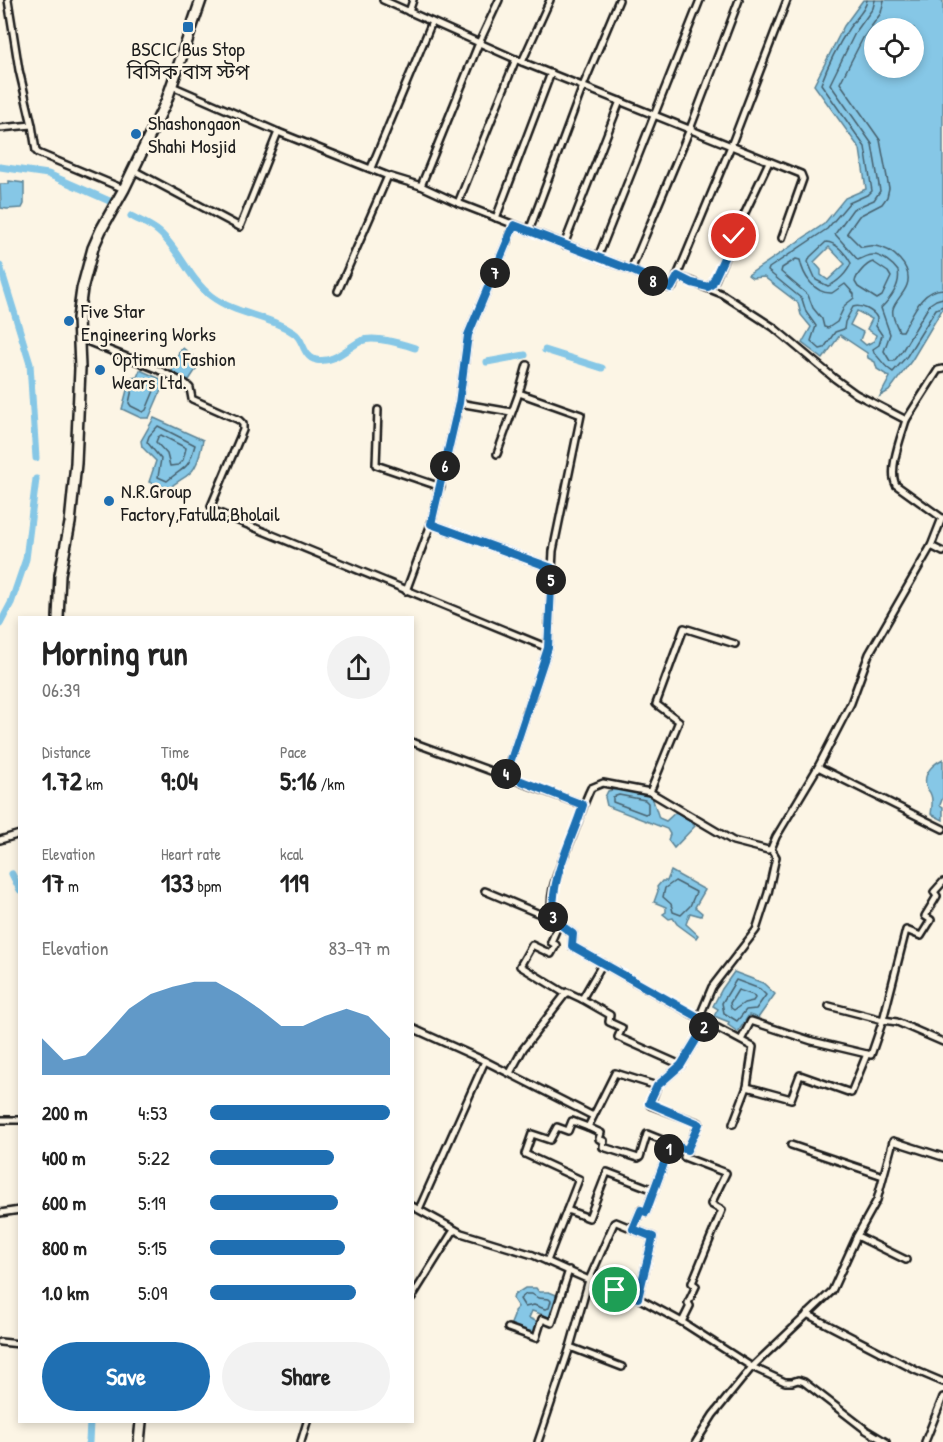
<!DOCTYPE html>
<html lang="en">
<head>
<meta charset="utf-8">
<style>
  :root { --surface:#fff; --page:#f2f2f2; --text:#222; --muted:#767676; --accent:#1f6fb2 }
  body { margin:0; font-family:"Patrick Hand","Noto Sans Bengali",sans-serif; background:var(--page); color:var(--text); height:100vh; display:flex; flex-direction:column; font-size:22px; white-space:nowrap }
  * { box-sizing:border-box; margin:0 }
  p { font-size:20px; color:var(--muted) }
  .icon { flex:none; width:33px; height:33px; fill:none; stroke:currentColor; stroke-width:2; stroke-linecap:round; stroke-linejoin:round }
  .map { position:relative; flex:1; overflow:hidden }
  .panel { position:absolute; left:18px; top:616px; width:396px; height:807px; display:flex; flex-direction:column; background:var(--surface); border-radius:0px; box-shadow:0 3px 9px #0003 }
  .panel>* { flex:none }
  .tools { position:absolute; left:864px; top:18px; display:grid; gap:12px }
  .tools a { display:grid; place-items:center; width:60px; height:60px; border-radius:50%; background:var(--surface); box-shadow:0 3px 9px #0003; font-size:30px }
  .pin { position:absolute; display:grid; place-items:center; width:51px; height:51px; color:#fff; margin:-26px; border:3px solid #fff; border-radius:50%; box-shadow:0 2px 6px #0007 }
  .km { position:absolute; width:30px; height:30px; margin:-15px; border-radius:50%; background:#222; color:#fff; font-size:16px; line-height:30px; text-align:center }
  .round { display:grid; place-items:center; flex:none; width:63px; height:63px; border-radius:32px; background:var(--page) }
  .overview { display:flex; align-items:center; justify-content:space-between; height:102px; padding:0 24px }
  h1 { font-size:33px; font-weight:700; line-height:45px }
  .stats { display:grid; grid-template-columns:repeat(3,1fr); gap:9px; height:102px; padding:6px 24px }
  .stats div { display:grid; align-content:center }
  .stats b { font-size:26px; font-weight:700 }
  .stats small { font-size:16px; font-weight:400 }
  .stats p { font-size:16px }
  .chart { height:168px; padding:12px 24px }
  .chart p { display:flex; justify-content:space-between }
  .chart svg { width:100%; height:108px; margin-top:6px; fill:var(--accent); opacity:.7 }
  .primary-button { display:flex; gap:12px; margin-top:auto; padding:12px 24px }
  .primary-button a { flex:1; height:69px; border-radius:36px; background:var(--accent); color:#fff; font-size:24px; font-weight:700; line-height:69px; text-align:center }
  .primary-button a+a { background:var(--page); color:var(--text) }
  ul { padding:0 24px; list-style:none; font-size:20px }
  li { display:grid; grid-template-columns:96px 72px 1fr; align-items:center; height:45px }
  li i { height:15px; border-radius:8px; background:var(--accent) }
  .map>svg:first-child { display:block }
  .water { fill:#86c7e6; stroke:#5c8395; stroke-width:1.5; fill-rule:evenodd }
  .lines { fill:none; stroke-linecap:round; stroke-linejoin:round }
  .shore { stroke:#46606d; stroke-width:1.5 }
  .canal { stroke:#86c7e6; stroke-width:7 }
  .street-casing { stroke:#1c1c1c; stroke-width:10 }
  .primary-casing { stroke:#1c1c1c; stroke-width:14 }
  .street { stroke:#fcf5e5; stroke-width:5 }
  .primary { stroke:#fcf5e5; stroke-width:9 }
  .route-casing { stroke:#fff; stroke-width:12 }
  .route { stroke:#1f6fb2; stroke-width:8 }
  .poi-dot { fill:#1f6fb2; stroke:#fcf5e5; stroke-width:2 }
  .labels { text-anchor:middle; dominant-baseline:central; stroke-width:5; stroke-linejoin:round; paint-order:stroke }
  .poi-label { font-size:20px; fill:#1c1c1c; stroke:#fcf5e5; text-anchor:start }
</style>
</head>
<body>
<div class="map">
<svg width="943" height="1442" viewBox="0 0 943 1442">
  <rect width="100%" height="100%" fill="#fcf5e5"/>
  <filter id="ink" filterUnits="userSpaceOnUse"><feTurbulence type="fractalNoise" baseFrequency=".0167" numOctaves="2"/><feDisplacementMap in="SourceGraphic" scale="12" xChannelSelector="R" yChannelSelector="G"/><feConvolveMatrix kernelMatrix="1 2 1 2 8 2 1 2 1" color-interpolation-filters="sRGB"/></filter>
  <g filter="url(#ink)">
    <g class="water">
      <path d="M863,0H943V308L912,360L889,391L880,396L890,377L877,369L875,362L868,358L867,353L840,335L823,359L802,343L811,327L801,315L798,303L764,277L752,278L748,275L824,224L845,198L866,189L860,149L814,85L844,26ZM874,28H914V68H874ZM829,247L845,264L828,280L821,275V270L814,262ZM857,311L872,319L867,329L876,335L874,341L866,345L860,340L863,332L850,325Z"/>
      <polygon points="9,181 24,183 24,204 22,208 7,209 1,208 0,184 9,184"/>
      <polygon points="183,348 199,361 197,368 189,380 174,374 172,371 179,352"/>
      <polygon points="140,370 165,381 149,418 141,418 122,409 127,390 124,388 128,379 137,377"/>
      <path d="M154,418L203,440C201,450 198,466 190,473C183,480 177,480 169,489L149,482L156,461L142,447L141,441Z"/>
      <path d="M943,759V797L940,805L943,807V820L931,814C932,808 933,800 931,795C929,789 928,792 926,786C923,773 933,764 943,759Z"/>
      <polygon points="618,789 649,795 653,800 659,818 666,821 676,812 689,820 695,826 674,848 668,840 670,834 667,829 607,806 605,797 608,791"/>
      <polygon points="671,871 705,890 695,907 702,913 701,916 690,913 686,924 698,935 696,938 677,924 673,918 669,919 663,914 666,912 666,907 654,902 658,891 657,887 662,881 667,881"/>
      <polygon points="734,972 763,983 775,994 758,1018 749,1015 738,1032 728,1025 729,1022 714,1016 718,1009 713,1006 722,989"/>
      <polygon points="525,1288 536,1288 539,1292 549,1292 559,1296 550,1320 544,1318 544,1315 532,1311 529,1318 538,1322 534,1335 510,1326 514,1316 514,1311 518,1307 513,1299 514,1295"/>
    </g>
    <g class="lines">
      <g class="shore">
        <path d="M867,0C866,10 855,19 849,28C838,45 828,65 821,84L865,147L872,191L869,194L849,203L827,229L769,268L768,271L802,299L806,312L816,326L811,341L820,349L824,348L835,332L844,329L845,322L853,307C861,304 874,311 877,318L876,326L882,335L879,345L873,349L874,353C882,360 883,366 893,372L907,356L936,309L943,306"/>
        <path d="M875,0L873,8L855,33L830,84L872,144L880,191L874,200L853,209L835,234L858,260C863,258 867,255 873,255C882,255 893,264 898,271C901,285 890,299 881,308L890,334L884,351L890,361H894L902,351L930,304L936,300L943,298"/>
        <path d="M884,0L881,13L863,38L840,83L880,140L889,188L887,197L882,204L859,216L847,233L861,247C865,247 870,245 875,246C892,248 913,267 907,285C904,294 895,301 893,309C891,316 897,326 899,331H903C913,314 921,290 943,289"/>
        <path d="M826,242C836,242 847,255 851,263C848,272 837,283 828,286L816,280L808,262L810,257Z"/>
        <path d="M796,259L800,260C803,275 814,294 832,293L845,284L854,294V298L845,305L837,322L828,328L824,327L822,319L813,308L808,295L781,272L782,268Z"/>
        <path d="M873,262L888,272L891,277L882,296L877,299L858,287L855,282C856,275 866,264 873,262Z"/>
        <polygon points="145,378 155,383 156,386 146,410 143,412 131,406 129,403 133,385"/>
        <path d="M158,426L195,445C187,473 186,464 167,481L158,477L161,459L147,442L149,436Z"/>
        <polygon points="161,435 186,448 183,460 178,465 170,466 167,454 156,442 158,437"/>
        <polygon points="619,795 645,800 648,803 648,813 645,814 613,802 613,797"/>
        <polygon points="675,881 696,892 690,906 681,915 673,912 671,904 663,897 665,888"/>
        <polygon points="736,980 760,989 766,995 756,1009 746,1010 737,1021 724,1013 722,1003"/>
        <polygon points="738,990 753,995 755,998 753,1001 744,1003 734,1010 731,1008 730,1003"/>
        <polygon points="526,1294 532,1294 538,1298 549,1299 551,1301 549,1308 545,1309 534,1305 525,1307 520,1299"/>
      </g>
      <g class="canal">
        <polyline points="0,167 48,174 114,203"/>
        <path d="M131,216C140,221 151,225 159,232C179,249 190,280 211,296C236,315 268,315 294,333C304,339 302,356 316,360C333,364 347,348 361,341C374,335 402,344 415,348"/>
        <polyline points="0,266 30,364 36,458"/>
        <polyline points="545,350 602,368"/>
        <polyline points="487,362 525,355"/>
        <polyline points="0,624 11,603 26,559 36,479"/>
        <polyline points="12,874 20,890"/>
        <polyline points="89,1442 90,1422"/>
      </g>
      <g class="street-casing">
        <g id="street">
          <polyline points="8,0 19,70 32,125"/>
          <polyline points="383,0 522,62 801,174 803,179 782,238"/>
          <polyline points="409,12 413,0"/>
          <polyline points="522,62 550,0"/>
          <polyline points="172,86 278,132 388,176 421,186 458,203 631,270 669,288 673,287 677,276 722,294 773,327 834,378 856,394 906,420 938,370 943,369"/>
          <polyline points="0,128 32,125 36,151 38,153 124,189"/>
          <polyline points="371,168 432,22"/>
          <polyline points="133,170 240,227 278,132"/>
          <polyline points="421,186 479,43 499,0"/>
          <polyline points="458,203 516,59"/>
          <polyline points="496,218 551,73"/>
          <polyline points="529,231 583,86 619,0"/>
          <polyline points="564,245 620,101"/>
          <polyline points="598,257 700,0"/>
          <polyline points="631,270 690,129 739,0"/>
          <polyline points="677,276 731,146 787,0"/>
          <polyline points="708,287 715,280 734,236 769,162"/>
          <polyline points="338,291 388,176"/>
          <polyline points="79,338 159,370 186,384 190,388 192,399 239,420 243,424 243,430 211,506 214,511 548,648"/>
          <polyline points="519,393 527,365"/>
          <polyline points="459,403 468,335 514,225"/>
          <polyline points="378,410 376,465 441,487"/>
          <path d="M906,420C901,437 888,470 896,485L942,518L931,546"/>
          <polyline points="497,454 519,393 581,415 553,551 548,648 506,775"/>
          <polyline points="431,524 552,568"/>
          <polyline points="406,591 431,524 459,403 511,412"/>
          <polyline points="412,742 583,805"/>
          <polyline points="818,767 943,829"/>
          <polyline points="650,792 679,721 656,704 684,628 735,644"/>
          <polyline points="0,840 20,834"/>
          <polyline points="485,891 554,920 573,934 572,946 699,1018"/>
          <path d="M566,994L520,966L532,945L551,954L556,945L551,942L558,926C539,900 565,858 574,832C580,817 584,802 591,788L603,783L650,792L733,841L768,850L771,849"/>
          <polyline points="582,999 610,1015 609,1022 622,1028 618,1037 681,1065"/>
          <polyline points="829,1006 883,1020 906,930 921,936 931,920 925,916 937,896 934,892 943,882"/>
          <polyline points="412,1028 485,1061 593,1116"/>
          <polyline points="741,1040 751,1021 812,1041 871,1055 883,1020 897,1022 943,1042"/>
          <polyline points="510,1073 523,1049 567,992 582,999 603,963"/>
          <polyline points="657,1086 650,1105 699,1123 684,1157 726,1173 711,1204 722,1210 692,1283 696,1286 688,1303 690,1306 682,1322"/>
          <polyline points="747,1087 791,1099 800,1075 851,1093 867,1054"/>
          <polyline points="0,1120 20,1120"/>
          <polyline points="733,1124 747,1087 753,1047 699,1018 712,987 756,930 768,893 776,857 771,849 776,837 818,767 851,703 869,654 931,546 943,552"/>
          <polyline points="588,1127 601,1133 599,1139 604,1141 603,1147 638,1158 640,1157 647,1134 687,1150"/>
          <polyline points="791,1145 883,1176"/>
          <polyline points="412,1206 461,1233 533,1255 589,1280 638,1298 682,1322 752,1367 785,1382 792,1382 798,1380 804,1382 866,1430 886,1442"/>
          <polyline points="419,1209 485,1061"/>
          <polyline points="567,1210 589,1218 607,1172 654,1190"/>
          <polyline points="0,1213 20,1210"/>
          <polyline points="633,1229 653,1237 638,1298"/>
          <polyline points="857,1236 906,1260"/>
          <polyline points="547,1261 579,1179 525,1154 532,1134 550,1140 557,1127 568,1131 572,1121 588,1127 615,1073 657,1086 681,1065 707,1022"/>
          <polyline points="412,1297 454,1230"/>
          <polyline points="807,1314 917,1371 943,1382"/>
          <polyline points="508,1328 536,1338 542,1319 552,1323 569,1270"/>
          <polyline points="0,1342 20,1344"/>
          <polyline points="622,1367 570,1347 589,1280 614,1223 616,1222 633,1229 641,1210 646,1212 671,1144"/>
          <polyline points="301,1442 307,1422"/>
          <polyline points="538,1442 570,1347"/>
          <polyline points="696,1442 713,1415 752,1367 832,1291 857,1236 877,1200 893,1141 943,1157"/>
          <polyline points="925,1442 943,1397"/>
        </g>
      </g>
      <g class="primary-casing">
        <g id="primary">
          <polyline points="58,618 60,575 70,523 76,463 80,368 78,318 82,289 93,248 101,230 124,189 166,102 201,0"/>
          <polyline points="139,1442 141,1422"/>
        </g>
      </g>
      <use href="#street" class="street"/>
      <use href="#primary" class="primary"/>
    </g>
  </g>
  <g class="lines" filter="url(#ink)">
    <g class="route-casing">
      <path id="route" d="M615,1290L638,1298L653,1237L633,1229L641,1210L646,1212L671,1144L687,1150L699,1124L649,1103L657,1086L681,1065L707,1022L572,946L573,934L554,920C549,878 571,844 583,805L506,775L548,648L552,568L431,524L459,403L468,335L514,225L631,270L671,288L678,276L692,283L708,287L712,284L734,236"/>
    </g>
    <use href="#route" class="route"/>
  </g>
  <g class="poi-dot">
    <rect x="182" y="21" width="12" height="12" rx="3"/>
    <circle cx="136" cy="134" r="6"/>
    <circle cx="69" cy="321" r="6"/>
    <circle cx="100" cy="370" r="6"/>
    <circle cx="109" cy="501" r="6"/>
  </g>
  <g class="labels">
    <g class="poi-label">
      <text x="188" y="48" text-anchor="middle">BSCIC Bus Stop<tspan x="188" dy="23">বিসিক বাস স্টপ</tspan></text>
      <text x="148" y="122">Shashongaon<tspan x="148" dy="23">Shahi Mosjid</tspan></text>
      <text x="81" y="310">Five Star<tspan x="81" dy="23">Engineering Works</tspan></text>
      <text x="112" y="358">Optimum Fashion<tspan x="112" dy="23">Wears Ltd.</tspan></text>
      <text x="121" y="490">N.R.Group<tspan x="121" dy="23">Factory,Fatulla,Bholail</tspan></text>
    </g>
  </g>
</svg>
<div class="tools">
<a><svg class="icon" aria-label="locate" viewBox="0 0 24 24"><circle cx="12" cy="12" r="6"/><path d="M12 2v4M12 18v4M2 12h4M18 12h4"/></svg></a>
</div>
<div class="pin" style="left:615px;top:1290px;background:#1e9e55"><svg class="icon" aria-label="arrive" viewBox="0 0 24 24"><path d="M6 21V4h12l-3 4 3 4H6"/></svg></div>
<div class="pin" style="left:734px;top:236px;background:#d93025"><svg class="icon" aria-label="check" viewBox="0 0 24 24"><path d="M5 12l5 5 9-10"/></svg></div>
<b class="km" style="left:669px;top:1149px">1</b>
<b class="km" style="left:704px;top:1027px">2</b>
<b class="km" style="left:553px;top:917px">3</b>
<b class="km" style="left:506px;top:774px">4</b>
<b class="km" style="left:551px;top:580px">5</b>
<b class="km" style="left:445px;top:466px">6</b>
<b class="km" style="left:495px;top:273px">7</b>
<b class="km" style="left:653px;top:281px">8</b>
<section class="panel">
<div class="overview"><div><h1>Morning run</h1><p>06:39</p></div><a class="round"><svg class="icon" aria-label="share" viewBox="0 0 24 24"><path d="M12 15V3M7 8l5-5 5 5M5 13v7h14v-7"/></svg></a></div>
<div class="stats">
<div><p>Distance</p><b>1.72<small> km</small></b></div>
<div><p>Time</p><b>9:04</b></div>
<div><p>Pace</p><b>5:16<small> /km</small></b></div>
</div>
<div class="stats">
<div><p>Elevation</p><b>17<small> m</small></b></div>
<div><p>Heart rate</p><b>133<small> bpm</small></b></div>
<div><p>kcal</p><b>119</b></div>
</div>
<div class="chart"><p><span>Elevation</span>83–97 m</p>
<svg viewBox="0 0 160 44" preserveAspectRatio="none"><path d="M0 44V29L10 38L20 36L30 27L40 17L50 11L60 8L70 6L80 6L90 11L100 17L110 24L120 24L130 20L140 17L150 20L160 29V44z"/></svg>
</div>
<ul>
<li><b>200 m</b>4:53<i style="width:100%"></i></li>
<li><b>400 m</b>5:22<i style="width:69%"></i></li>
<li><b>600 m</b>5:19<i style="width:71%"></i></li>
<li><b>800 m</b>5:15<i style="width:75%"></i></li>
<li><b>1.0 km</b>5:09<i style="width:81%"></i></li>
</ul>
<div class="primary-button"><a>Save</a><a>Share</a></div>
</section>
</div>
</body>
</html>
